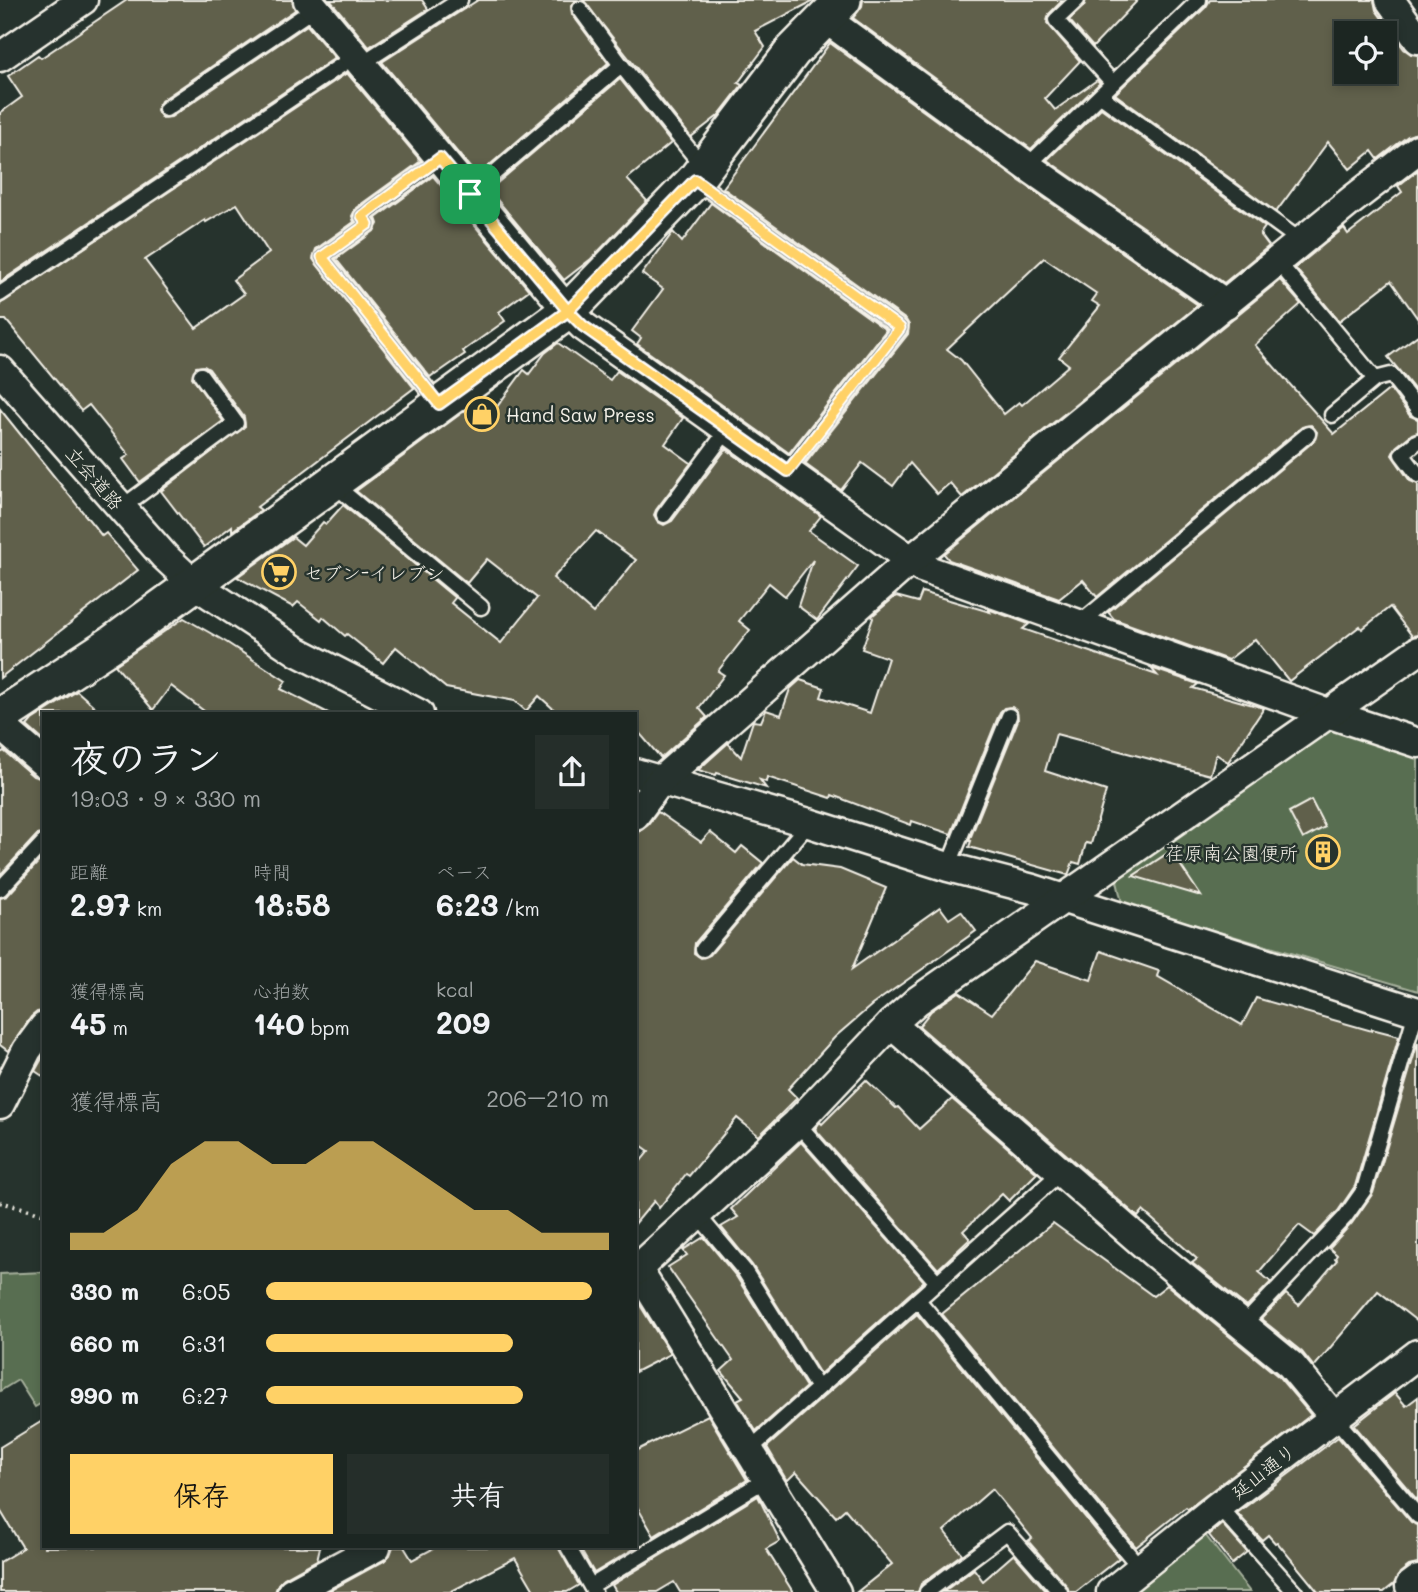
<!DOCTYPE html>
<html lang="ja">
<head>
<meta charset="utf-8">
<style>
  :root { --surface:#1c2622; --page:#252e2a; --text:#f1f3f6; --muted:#a0a5a5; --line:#3a4340; --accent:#ffd166 }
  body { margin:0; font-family:Mali,"Klee One",sans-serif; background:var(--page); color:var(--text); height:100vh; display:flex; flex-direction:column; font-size:26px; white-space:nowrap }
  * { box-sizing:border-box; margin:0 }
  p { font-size:23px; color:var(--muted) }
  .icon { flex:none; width:38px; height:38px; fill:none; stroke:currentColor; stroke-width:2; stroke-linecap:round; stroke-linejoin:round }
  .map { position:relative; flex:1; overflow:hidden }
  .details { position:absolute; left:42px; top:712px; width:595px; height:836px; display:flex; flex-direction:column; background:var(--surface); border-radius:0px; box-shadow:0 4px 10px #0003,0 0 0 2px var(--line) }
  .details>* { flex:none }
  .fabs { position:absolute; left:1334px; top:21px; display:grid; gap:14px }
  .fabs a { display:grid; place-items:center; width:63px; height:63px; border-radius:0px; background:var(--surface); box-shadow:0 4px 10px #0003,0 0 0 2px var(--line); font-size:35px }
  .pin { position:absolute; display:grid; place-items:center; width:60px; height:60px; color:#fff; margin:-30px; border-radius:14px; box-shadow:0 4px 10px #0006 }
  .round { display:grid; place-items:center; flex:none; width:74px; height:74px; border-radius:0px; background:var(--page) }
  .overview { display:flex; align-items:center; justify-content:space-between; height:119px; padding:0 28px }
  h1 { font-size:38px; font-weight:700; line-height:52px }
  .figures { display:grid; grid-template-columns:repeat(3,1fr); gap:10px; height:119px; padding:7px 28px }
  .figures div { display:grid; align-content:center }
  .figures b { font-size:30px; font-weight:700 }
  .figures small { font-size:19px; font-weight:400 }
  .figures p { font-size:19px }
  .chart { height:196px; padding:14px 28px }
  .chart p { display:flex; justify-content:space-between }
  .chart svg { width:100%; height:126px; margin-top:7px; fill:var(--accent); opacity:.7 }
  .primary-button { display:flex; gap:14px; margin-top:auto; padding:14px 28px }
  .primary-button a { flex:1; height:80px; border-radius:0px; background:var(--accent); color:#111; font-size:28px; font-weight:700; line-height:80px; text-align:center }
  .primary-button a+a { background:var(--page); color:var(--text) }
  ul { padding:0 28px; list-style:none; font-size:23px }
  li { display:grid; grid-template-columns:112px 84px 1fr; align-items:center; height:52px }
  li i { height:18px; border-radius:9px; background:var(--accent) }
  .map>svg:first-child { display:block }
  .green { fill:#596e51; stroke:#a6b09c; stroke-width:2 }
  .building { fill:#61604c; stroke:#f4f1e8; stroke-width:2; fill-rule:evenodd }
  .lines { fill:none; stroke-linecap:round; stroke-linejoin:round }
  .service-casing { stroke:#f4f1e8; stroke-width:19 }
  .minor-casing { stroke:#f4f1e8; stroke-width:33 }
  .tertiary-casing { stroke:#f4f1e8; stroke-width:40 }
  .path { stroke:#f4f1e8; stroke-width:4.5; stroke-dasharray:2 5; stroke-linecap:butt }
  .service { stroke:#26332d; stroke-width:14 }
  .minor { stroke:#26332d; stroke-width:28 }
  .tertiary { stroke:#26332d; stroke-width:35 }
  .route-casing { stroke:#fff; stroke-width:14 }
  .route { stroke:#ffd166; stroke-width:9 }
  .labels { text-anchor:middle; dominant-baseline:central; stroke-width:5; stroke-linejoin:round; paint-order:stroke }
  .poi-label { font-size:19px; fill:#f4f1e8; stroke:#26332d; text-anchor:start }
  .street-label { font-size:19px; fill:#f4f1e8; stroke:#26332d }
</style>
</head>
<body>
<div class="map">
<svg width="1418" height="1592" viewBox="0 0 1418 1592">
  <rect width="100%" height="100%" fill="#26332d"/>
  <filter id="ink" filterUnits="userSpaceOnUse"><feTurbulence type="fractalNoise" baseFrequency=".0143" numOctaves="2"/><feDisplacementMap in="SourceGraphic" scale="14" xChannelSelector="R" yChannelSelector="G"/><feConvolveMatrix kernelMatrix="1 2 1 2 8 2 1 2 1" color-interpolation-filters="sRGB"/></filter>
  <g filter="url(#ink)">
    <g class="green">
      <polygon points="1330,714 1418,743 1418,991 1122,903 1116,877"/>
      <polygon points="44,1272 44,1404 42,1403 35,1407 18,1380 0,1391 0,1274"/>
      <polygon points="1202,1531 1250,1592 1125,1592"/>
    </g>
    <g class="building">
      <polygon points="127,0 292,0 295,10 161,101 157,110 162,118 171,117 307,25 335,58 0,282 0,113 22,97 8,76 38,55 41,58"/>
      <polygon points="330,0 422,0 428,9 369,47"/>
      <polygon points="478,0 577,0 571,6 572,14 608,63 477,176 382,62"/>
      <polygon points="583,0 815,0 755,31 765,47 738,83 742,85 718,116 691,137"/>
      <polygon points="863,0 1063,0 1049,14 1047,23 1080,61 1045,98 1055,110 1097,80 1100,83 1031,149 853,18 862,6"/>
      <polygon points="1086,0 1138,0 1093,47 1069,20 1084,6"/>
      <path d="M1210,0H1374L1376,10L1404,49L1411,54L1418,55V133L1408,136L1378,159L1372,151L1350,169L1328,142L1276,212L1115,94L1206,7ZM1346,33H1384V72H1346Z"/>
      <path d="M830,43L1017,179L1198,305L962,497L950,483L937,494L910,463L893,486L862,463L841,490L805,464L908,334L909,325L906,320L723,188ZM1044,258L1097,294L1092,301L1100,306L1059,357L1069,365L1022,405L1019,402L1004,414L961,360L947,349Z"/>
      <path d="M347,73L421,161L356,208L352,216L354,222L316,249L313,259L414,388L257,507L261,510L232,531V526L204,547L161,491L245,426L244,417L209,369L204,366L196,367L192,377L223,421L140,482L123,459L129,455L89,405L81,411L6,320H0V304ZM237,204L269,253L233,280L244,294L196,328L145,260L205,220L206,222Z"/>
      <polygon points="620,79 671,143 627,179 647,201 591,259 564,280 489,190"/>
      <polygon points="1101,108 1265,227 1260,234 1269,246 1224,283 1047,160"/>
      <polygon points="1418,170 1418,319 1391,281 1339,321 1295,268 1344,228 1348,234 1402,192 1398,186"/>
      <polygon points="433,176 529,290 499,312 505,321 463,351 465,354 435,375 434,374 430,377 336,259 374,231 378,224 376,218"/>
      <polygon points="711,203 886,330 789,453 637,344 641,338 632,331 663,289 642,274 673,232 682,242"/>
      <polygon points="1280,280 1301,304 1255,345 1334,434 1390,389 1410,416 1418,419 1418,432 1412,434 1396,447 1392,455 1410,481 1418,484 1418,635 1412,636 1390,607 1362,629 1360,626 1289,681 1255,639 1228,660 1114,619 1108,612 1314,441 1317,432 1311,425 1302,427 1097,597 1083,580 1059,599 949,560 944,554"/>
      <polygon points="1418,335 1418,394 1388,357"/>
      <path d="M558,343L610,380L617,371L683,418L665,444L691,463L656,510L654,515L658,522L664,525L672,521L726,449L821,516L809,531L858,566L817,620L798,606L813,560L785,596L769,583L739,621L750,630L718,671L724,675L699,708L707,717L661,758L635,728V714H559L539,696L526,711L515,701L446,688L396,647L383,663L347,634L345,636L323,617L321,620L298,602L293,607L237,577L293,537L303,545L323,522L326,524L343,505L455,598L451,603L501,643L537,598L487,559L467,583L356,491L482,398L496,408L524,370L529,374L545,353ZM596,531L636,560L593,613L553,578Z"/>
      <polygon points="0,409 102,536 106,533 138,570 0,678"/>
      <polygon points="922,592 990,612 988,609 1029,624 1023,629 1157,675 1151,668 1198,684 1193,688 1264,708 1228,762 1216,754 1210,775 1056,734 1045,771 1106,791 1091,844 1086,843 1080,864 1073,862 1068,875 969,847 971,841 969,841 1018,720 1017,711 1012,707 1004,708 1000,712 951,834 912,821 911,825 832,795 831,798 767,777 766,782 760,780 766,788 717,773 716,775 698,770 728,743 741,757 753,721 761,722 766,710 781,715 790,689 800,680 824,688 821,697 870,713 888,658 862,649 873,618 872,616 896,596 918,602"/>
      <polygon points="184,618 226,642 286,681 281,689 330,714 208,714 171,686 153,710 115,665"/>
      <polygon points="77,691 103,714 44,714 44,741 27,726 32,720"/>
      <polygon points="4,751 33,776 44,779 44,833 37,835 0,875 0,753"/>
      <polygon points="1311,800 1325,827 1303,839 1289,812"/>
      <polygon points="658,812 701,842 710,832 736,853 742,846 763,863 695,943 694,953 701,958 710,955 793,857 802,864 840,869 886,888 852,969 940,907 949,919 961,911 976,931 872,1005 835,1037 788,1089 797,1098 759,1136 737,1118 689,1176 686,1174 659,1208 654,1201 635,1224 635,1168 649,1151 635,1141 635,835 648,825"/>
      <polygon points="1171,851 1201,896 1133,876"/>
      <polygon points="44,856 44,1011 37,1012 31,1017 8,1051 0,1045 0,898 7,896"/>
      <polygon points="1101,951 1159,971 1157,976 1242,1025 1256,998 1372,1031 1372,1029 1399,1036 1355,1186 1338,1211 1314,1236 1299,1225 1259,1272 1271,1282 1247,1307 1192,1263 1197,1259 1143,1211 1138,1217 919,1026 931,1011 959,992 992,1014 1035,961 1091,980"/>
      <polygon points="1418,1042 1418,1322 1378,1291 1314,1367 1302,1352 1261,1319 1286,1294 1299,1305 1337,1260 1335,1258 1337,1255 1329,1248 1352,1223 1373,1193"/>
      <polygon points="44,1055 44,1077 35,1071"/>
      <polygon points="866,1080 896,1108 898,1107 919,1129 952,1099 1037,1173 1009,1201 1002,1194 963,1231 970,1239 938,1269 815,1129 820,1122 822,1124"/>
      <polygon points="801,1142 924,1281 820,1374 752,1265 721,1227 738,1217 731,1209"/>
      <polygon points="1053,1223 1153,1296 1167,1285 1279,1377 1311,1415 1188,1509 1186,1507 1136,1547 942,1314"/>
      <polygon points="704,1237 736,1276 806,1387 756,1431 737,1400 743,1397 721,1371 733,1360 668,1267 687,1255 683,1250"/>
      <polygon points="635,1297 670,1354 635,1372"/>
      <polygon points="917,1314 1119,1558 1076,1592 1069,1592 1067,1586 1028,1541 1032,1538 992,1489 944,1531 962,1554 921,1584 918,1592 857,1592 892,1564 845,1509 836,1517 796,1472 787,1481 767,1447"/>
      <polygon points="1395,1393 1406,1406 1418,1397 1418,1501 1354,1425"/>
      <polygon points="708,1415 747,1480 654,1536 635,1503 635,1451"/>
      <polygon points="44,1420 44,1547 320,1547 317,1560 284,1578 278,1584 275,1592 0,1592 0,1562 23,1548 0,1510 0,1447"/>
      <polygon points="1338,1437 1411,1522 1418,1525 1418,1564 1409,1566 1400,1573 1394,1584 1384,1592 1318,1592 1277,1542 1275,1543 1268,1535 1262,1540 1237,1513"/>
      <polygon points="758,1496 780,1541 766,1549 793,1592 680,1592 674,1582 657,1592 616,1592 612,1585"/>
      <polygon points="1222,1524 1247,1552 1232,1564 1209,1535"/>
      <polygon points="393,1547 404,1547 412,1560 436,1547 558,1547 579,1585 567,1592 535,1592 515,1558 450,1592 327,1592 384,1561 390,1555"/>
      <polygon points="579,1547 637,1547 594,1573"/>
      <polygon points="1014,1554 1047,1592 943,1592 974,1569 983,1581"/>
    </g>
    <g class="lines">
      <g class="service-casing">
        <g id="service">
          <polyline points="1077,0 1056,20 1113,83"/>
          <polyline points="580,9 621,65"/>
          <polyline points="361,64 460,0"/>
          <polyline points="1101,96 1302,242"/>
          <polyline points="166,109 315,8"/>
          <polyline points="1027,166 1199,0"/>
          <polyline points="695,180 900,328 787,471"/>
          <polyline points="470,194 621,65 704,168"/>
          <polyline points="1278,262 1375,379 1332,415"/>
          <polyline points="0,294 355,56"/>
          <polyline points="1375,379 1391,375 1418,410"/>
          <polyline points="439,404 322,257 368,224 362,216 441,158"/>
          <polyline points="1418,441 1402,454 1418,475"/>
          <polyline points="332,483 481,607"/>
          <polyline points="121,508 236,423 201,375"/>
          <polyline points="664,515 728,429"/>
          <polyline points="1079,624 1308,434"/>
          <polyline points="948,867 1009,716"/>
          <polyline points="0,889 44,842"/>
          <polyline points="703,949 809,823"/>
          <polyline points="797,1123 937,1282"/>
          <polyline points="697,1214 744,1270 818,1388"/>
          <polyline points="918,1300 1141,1569"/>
          <polyline points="1242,1326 1345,1217 1364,1190 1416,1012"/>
          <polyline points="1334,1417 1418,1516"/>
          <polyline points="749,1450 1060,1173"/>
          <polyline points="1218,1506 1295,1592"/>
          <polyline points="568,1547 594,1592"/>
          <polyline points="591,1586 767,1479"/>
          <polyline points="927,1592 1007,1532 1060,1592"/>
        </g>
      </g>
      <g class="minor-casing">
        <g id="minor">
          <polyline points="308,0 568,311 583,326 922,568 1330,714 1418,743"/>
          <polyline points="1390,0 1418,39"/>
          <polyline points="826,19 1027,166 1226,304"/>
          <polyline points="0,57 83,0"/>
          <polyline points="0,370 164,556 193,583 298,652 419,714"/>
          <polyline points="0,725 44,763"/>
          <polyline points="635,773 809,823 948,867 1033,889 1418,1012"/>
          <polyline points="635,815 661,780 912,559 1352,200 1418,149"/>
          <polyline points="891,1024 1154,1253 1291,1365 1334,1417"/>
          <polyline points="0,1104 27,1050 44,1027"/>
          <polyline points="635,1265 836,1592"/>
          <polyline points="635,1271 797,1123 891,1024 917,1001 1418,651"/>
          <polyline points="292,1592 376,1547"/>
          <polyline points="1111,1592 1218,1506 1418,1354"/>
          <polyline points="1415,1592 1410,1586 1418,1580"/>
        </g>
      </g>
      <g class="tertiary-casing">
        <polyline id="tertiary" points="0,717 113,643 568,311 695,180 793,51 843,0"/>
      </g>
      <polyline class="path" points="0,1202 44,1214"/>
      <use href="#service" class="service"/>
      <use href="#minor" class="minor"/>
      <use href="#tertiary" class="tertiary"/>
    </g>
  </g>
  <g class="lines" filter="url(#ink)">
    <g class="route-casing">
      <polyline id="route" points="470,194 568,311 583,326 788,471 900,328 695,180 568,311 439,404 322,257 368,224 362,216 440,158 470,194"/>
    </g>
    <use href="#route" class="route"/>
  </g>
  <defs>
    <g id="shop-ring" transform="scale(1.75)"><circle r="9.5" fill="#26332d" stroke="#ffd166" stroke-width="1.5"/><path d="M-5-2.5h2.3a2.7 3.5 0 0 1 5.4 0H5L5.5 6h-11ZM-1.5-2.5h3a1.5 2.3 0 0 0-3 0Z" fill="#ffd166"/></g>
    <g id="supermarket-ring" transform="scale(1.75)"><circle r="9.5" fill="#26332d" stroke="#ffd166" stroke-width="1.5"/><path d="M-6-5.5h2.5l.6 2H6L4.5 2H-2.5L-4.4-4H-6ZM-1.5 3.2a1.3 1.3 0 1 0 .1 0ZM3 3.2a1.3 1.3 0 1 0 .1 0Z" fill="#ffd166"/></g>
    <g id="building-ring" transform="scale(1.75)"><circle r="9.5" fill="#26332d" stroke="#ffd166" stroke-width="1.5"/><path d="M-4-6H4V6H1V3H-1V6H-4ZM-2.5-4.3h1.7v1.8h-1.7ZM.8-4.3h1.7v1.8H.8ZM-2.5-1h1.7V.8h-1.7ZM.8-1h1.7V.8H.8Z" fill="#ffd166"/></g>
  </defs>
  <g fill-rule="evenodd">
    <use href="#shop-ring" x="482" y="414"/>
    <use href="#supermarket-ring" x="279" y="572"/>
    <use href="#building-ring" x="1323" y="852"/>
  </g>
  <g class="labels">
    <g class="poi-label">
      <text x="506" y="414">Hand Saw Press</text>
      <text x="304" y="572">セブン-イレブン</text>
      <text x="1298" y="852" text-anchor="end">荏原南公園便所</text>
    </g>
    <g class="street-label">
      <text transform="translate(95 478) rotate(49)">立会道路</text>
      <text transform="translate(1263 1471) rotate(-38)">延山通り</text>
    </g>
  </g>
</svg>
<div class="fabs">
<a><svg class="icon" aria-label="locate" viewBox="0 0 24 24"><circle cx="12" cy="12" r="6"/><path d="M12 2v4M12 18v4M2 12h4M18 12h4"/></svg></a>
</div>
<div class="pin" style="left:470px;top:194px;background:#1e9e55"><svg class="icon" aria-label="arrive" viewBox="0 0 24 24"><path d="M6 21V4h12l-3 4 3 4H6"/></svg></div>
<section class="details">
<div class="overview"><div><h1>夜のラン</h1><p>19:03 · 9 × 330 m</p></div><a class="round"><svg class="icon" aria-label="share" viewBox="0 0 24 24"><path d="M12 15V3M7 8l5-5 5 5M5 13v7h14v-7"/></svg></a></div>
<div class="figures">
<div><p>距離</p><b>2.97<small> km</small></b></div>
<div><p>時間</p><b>18:58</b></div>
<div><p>ペース</p><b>6:23<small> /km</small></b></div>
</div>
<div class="figures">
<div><p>獲得標高</p><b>45<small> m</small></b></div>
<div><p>心拍数</p><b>140<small> bpm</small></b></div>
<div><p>kcal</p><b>209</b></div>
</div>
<div class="chart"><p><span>獲得標高</span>206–210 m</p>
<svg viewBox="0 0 160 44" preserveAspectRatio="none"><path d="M0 44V38L10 38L20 30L30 14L40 6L50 6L60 14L70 14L80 6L90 6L100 14L110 22L120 30L130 30L140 38L150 38L160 38V44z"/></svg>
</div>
<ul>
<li><b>330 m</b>6:05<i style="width:95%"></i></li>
<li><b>660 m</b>6:31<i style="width:72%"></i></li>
<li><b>990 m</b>6:27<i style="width:75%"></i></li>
</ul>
<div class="primary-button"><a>保存</a><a>共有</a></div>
</section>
</div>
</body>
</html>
